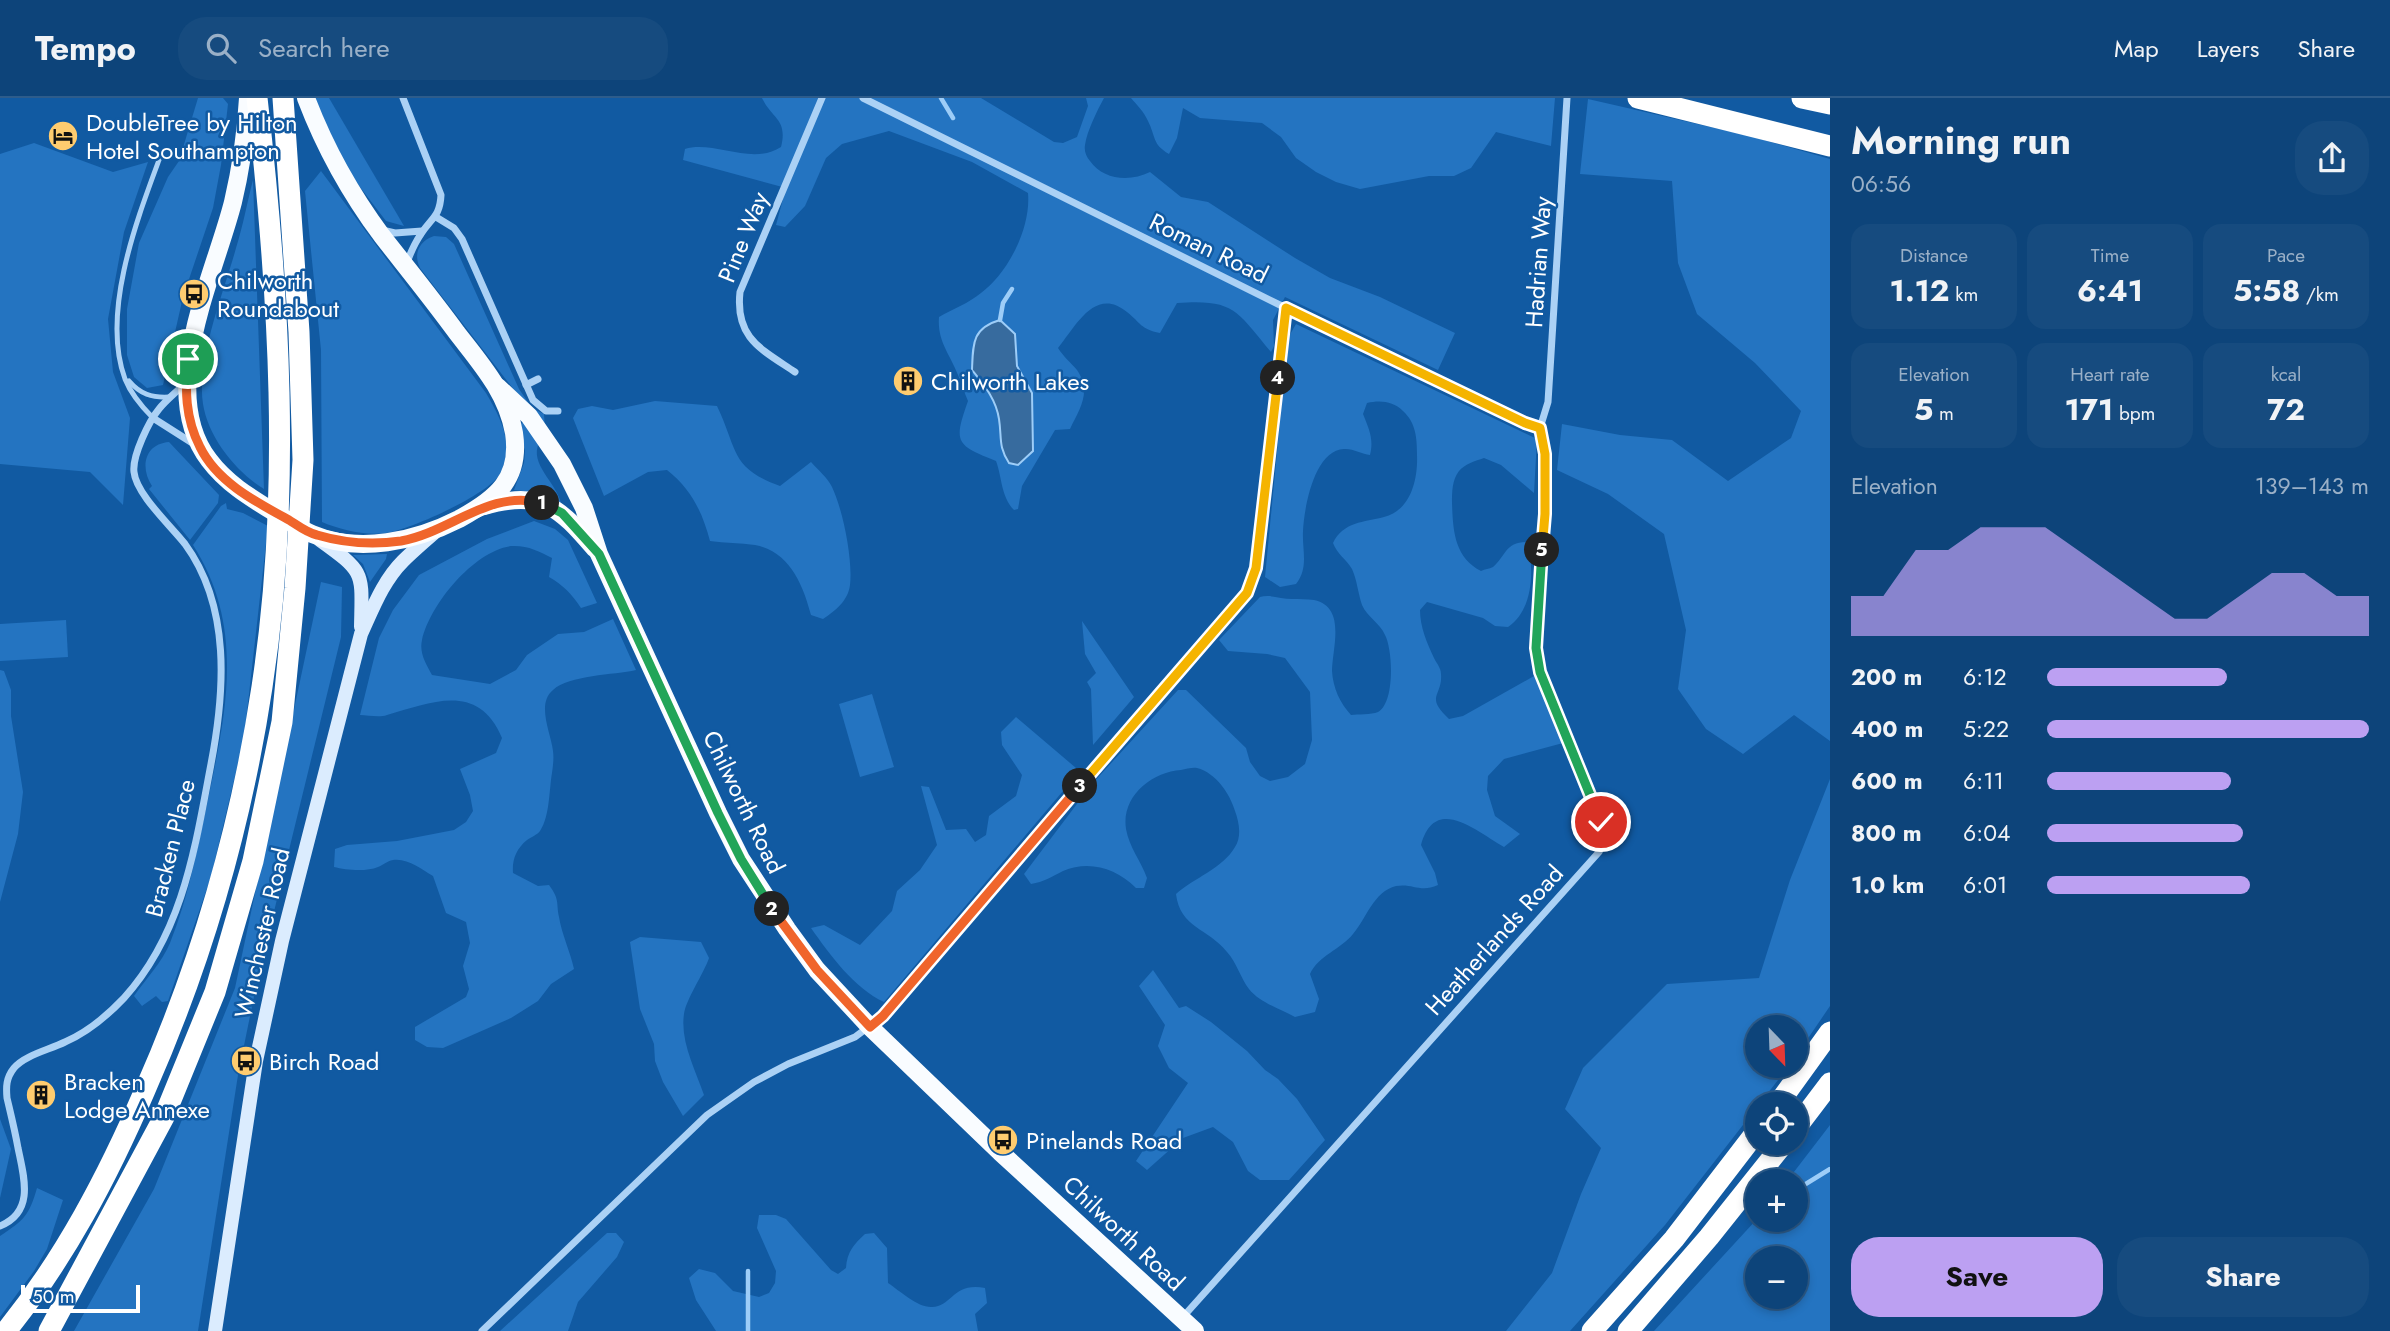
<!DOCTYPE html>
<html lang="en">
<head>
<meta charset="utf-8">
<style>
  :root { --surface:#0d447a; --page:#164b7f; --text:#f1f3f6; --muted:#9ab0c7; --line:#2d5c8b; --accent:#bca0f2 }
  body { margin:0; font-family:Jost,sans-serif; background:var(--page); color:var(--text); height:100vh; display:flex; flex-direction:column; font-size:26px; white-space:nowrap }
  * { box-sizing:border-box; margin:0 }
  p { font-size:23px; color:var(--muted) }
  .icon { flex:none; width:38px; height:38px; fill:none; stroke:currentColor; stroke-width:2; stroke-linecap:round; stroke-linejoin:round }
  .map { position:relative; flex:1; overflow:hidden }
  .side { display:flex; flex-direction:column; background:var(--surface); width:560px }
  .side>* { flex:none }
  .needle { width:46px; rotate:157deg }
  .buttons { position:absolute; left:1745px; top:917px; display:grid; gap:14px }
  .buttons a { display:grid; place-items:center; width:63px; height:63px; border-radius:50%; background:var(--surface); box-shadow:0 4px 10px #0003,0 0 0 2px var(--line); font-size:35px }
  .scale { position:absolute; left:21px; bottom:18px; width:119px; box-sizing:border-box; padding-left:7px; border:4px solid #fff; border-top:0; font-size:19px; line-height:24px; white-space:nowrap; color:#fff; -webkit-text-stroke:5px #115aa2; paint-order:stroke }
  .pin { position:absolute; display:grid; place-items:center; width:60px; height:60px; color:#fff; margin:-30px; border:4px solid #fff; border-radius:50%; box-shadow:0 2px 7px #0007 }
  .km { position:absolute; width:35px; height:35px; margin:-18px; border-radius:50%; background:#222; color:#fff; font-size:19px; line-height:35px; text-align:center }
  .round { display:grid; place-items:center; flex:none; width:74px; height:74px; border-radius:28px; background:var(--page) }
  .overview { display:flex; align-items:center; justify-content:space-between; height:119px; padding:0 21px }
  h1 { font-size:38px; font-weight:700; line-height:52px }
  .figures { display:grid; grid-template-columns:repeat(3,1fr); gap:10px; height:119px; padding:7px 21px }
  .figures div { display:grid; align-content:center; border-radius:18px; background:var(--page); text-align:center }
  .figures b { font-size:30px; font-weight:700 }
  .figures small { font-size:19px; font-weight:400 }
  .figures p { font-size:19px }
  .chart { height:196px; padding:14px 21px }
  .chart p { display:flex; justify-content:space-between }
  .chart svg { width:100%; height:126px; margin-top:7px; fill:var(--accent); opacity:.7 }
  .cta { display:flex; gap:14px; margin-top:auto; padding:14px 21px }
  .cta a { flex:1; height:80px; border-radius:28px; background:var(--accent); color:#111; font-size:28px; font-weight:700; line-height:80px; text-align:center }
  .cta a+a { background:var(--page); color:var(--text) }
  ul { padding:0 21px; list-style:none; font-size:23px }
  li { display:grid; grid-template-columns:112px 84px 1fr; align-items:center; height:52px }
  li i { height:18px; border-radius:9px; background:var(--accent) }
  header { display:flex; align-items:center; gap:42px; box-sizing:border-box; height:98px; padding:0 35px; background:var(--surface); border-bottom:2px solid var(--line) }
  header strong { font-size:33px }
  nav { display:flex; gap:38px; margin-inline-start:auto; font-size:24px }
  .search { width:490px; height:63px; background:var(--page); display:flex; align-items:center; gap:18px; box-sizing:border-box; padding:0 24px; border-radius:28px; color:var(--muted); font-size:26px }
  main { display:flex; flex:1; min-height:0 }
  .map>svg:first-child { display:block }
  .green { fill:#2474c1; fill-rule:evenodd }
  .water { fill:#376b9e; stroke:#9dcdf8; stroke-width:2 }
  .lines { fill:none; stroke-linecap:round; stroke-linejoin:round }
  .stream { stroke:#9dcdf8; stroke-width:4.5 }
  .lane { stroke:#abd1f5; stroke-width:5 }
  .street { stroke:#abd1f5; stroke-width:7 }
  .secondary { stroke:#dbecfe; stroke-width:14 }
  .primary { stroke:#f9fcff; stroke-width:18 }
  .highway { stroke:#fff; stroke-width:21 }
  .split-1-casing { stroke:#fff; stroke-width:14 }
  .split-2-casing { stroke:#fff; stroke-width:14 }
  .split-3-casing { stroke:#fff; stroke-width:14 }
  .split-4-casing { stroke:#fff; stroke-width:14 }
  .split-5-casing { stroke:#fff; stroke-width:14 }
  .split-6-casing { stroke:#fff; stroke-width:14 }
  .split-1 { stroke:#f0652b; stroke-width:9 }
  .split-2 { stroke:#22a559; stroke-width:9 }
  .split-3 { stroke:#f0652b; stroke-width:9 }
  .split-4 { stroke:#f5b400; stroke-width:9 }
  .split-5 { stroke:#f5b400; stroke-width:9 }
  .split-6 { stroke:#22a559; stroke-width:9 }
  .labels { text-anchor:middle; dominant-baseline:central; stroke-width:5; stroke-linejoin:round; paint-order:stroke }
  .poi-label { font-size:24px; fill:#fff; stroke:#115aa2; text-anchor:start }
  .street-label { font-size:24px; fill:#fff; stroke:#115aa2 }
</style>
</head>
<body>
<header>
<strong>Tempo</strong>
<div class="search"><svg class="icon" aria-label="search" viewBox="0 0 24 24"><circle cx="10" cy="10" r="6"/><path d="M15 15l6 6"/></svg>Search here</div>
<nav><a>Map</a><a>Layers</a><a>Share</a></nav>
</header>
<main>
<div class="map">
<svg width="1830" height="1233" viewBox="0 0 1830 1233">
  <rect width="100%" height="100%" fill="#115aa2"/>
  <g class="green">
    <polygon points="198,0 223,0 228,6 221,67 213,110 183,199 163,287 147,290 134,279 127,257 127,211 139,145 168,79 179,63"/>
    <polygon points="315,0 329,0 404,128 386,123 350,76 328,32"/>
    <path d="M762,0H981L1054,44L1063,45L1077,39L1088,8L1086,0H1104C1097,13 1087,33 1085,47C1084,53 1086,58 1090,63C1103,82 1130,84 1150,74L1181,99L1208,104L1295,160L1330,180L1380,199L1455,235L1438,272L1285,199L1273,222L1274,248L1271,254C1236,212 1234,201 1177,205L1160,235C1140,231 1141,225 1127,214C1095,188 1076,228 1058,250C1063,258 1071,265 1077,272C1092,294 1080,310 1070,331L1055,332L1022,388L1018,411L1014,412C1001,399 1002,379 996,363C956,347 953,345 968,303C964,294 962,286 958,277C950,256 937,243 939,219C953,211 969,205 981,195C1009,174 1031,129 1028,95L972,64L889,33L842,46L826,60L805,108L785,129L776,127L786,90L683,62L685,51C713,42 752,68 781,49C788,21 772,21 762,0Z"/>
    <path d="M1131,0H1555L1551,48L1496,34L1471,70L1454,78H1429L1360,91L1336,84L1316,74L1296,60L1281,39L1262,25L1200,20L1183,10L1177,40L1169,56C1152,46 1156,39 1148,23C1144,14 1137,7 1131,0Z"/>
    <polygon points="1588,1 1750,38 1830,61 1830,643 1794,617 1743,656 1706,631 1678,591 1686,532 1664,436 1608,396 1557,372 1562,326 1620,337 1672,342 1728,383 1791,340 1801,313 1755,265 1697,216 1678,165 1672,83 1580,76"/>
    <polygon points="34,45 113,74 148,64 124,134 108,221 113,274 130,320 123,407 90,374 0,366 0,56"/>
    <path d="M321,73L486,295C497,314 511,338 505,361C504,366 502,372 500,376C488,397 409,432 386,435C365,438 341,432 322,424L321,252L305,93Z"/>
    <path d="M253,82L264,391C236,374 208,339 203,306C196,262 224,194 236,150C243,128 247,105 253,82Z"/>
    <path d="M434,138L446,139L454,146L519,291L532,310L544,316L545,332L420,170C413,156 419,143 434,138Z"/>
    <path d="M1296,226L1537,341L1534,395L1501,367L1484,360C1475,363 1465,366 1459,373C1452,382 1452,394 1452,405C1453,432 1454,459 1481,473C1485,471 1489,471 1493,469C1506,458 1505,444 1527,444C1535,471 1533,513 1508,529L1495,528L1483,520L1427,504L1420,512C1420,529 1427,545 1434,560C1437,566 1441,570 1441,576C1443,598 1424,598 1449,621L1463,618L1534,578L1563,645L1504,661L1488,678L1487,692L1495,718L1520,736L1504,749C1476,733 1435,696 1421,747L1435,775L1438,787C1420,795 1413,785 1396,788C1374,793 1366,821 1353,836C1340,852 1319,857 1310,876L1319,901L1315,914L1295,919C1281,911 1260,905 1249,891C1241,881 1237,865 1227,854C1208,830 1180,830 1176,796C1194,780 1223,770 1235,749C1242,738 1239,724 1235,713C1230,696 1216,675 1197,670C1193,669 1186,671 1181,672C1152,674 1121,698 1126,731C1129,749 1141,763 1147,780L1144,790H1136C1116,770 1089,762 1063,773C1051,779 1044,784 1031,786L1024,776L1092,686L1178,592H1186L1246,650L1250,664L1260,678L1270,683L1288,679L1305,666L1312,642L1310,594L1285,560L1267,556L1228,553L1219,542L1260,499C1270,496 1281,501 1292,501C1299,501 1307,501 1314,502C1347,509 1332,551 1332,573C1333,590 1340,605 1351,617C1358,616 1371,617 1378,614C1395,605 1393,552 1385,537C1380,525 1367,519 1362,507C1358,495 1357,482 1352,471C1346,461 1337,456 1333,445C1343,424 1364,424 1384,419C1411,412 1418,381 1417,357C1417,340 1416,325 1403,313C1393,303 1380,302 1367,305L1363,316C1369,331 1374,341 1370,357C1362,356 1352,350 1344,351C1314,352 1304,411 1303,433C1302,453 1309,469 1296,486L1280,489L1265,479L1288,240Z"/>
    <path d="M655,303L717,308C738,352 730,370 780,388L811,364C818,372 828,380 832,389C843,412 853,462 850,487C848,503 835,513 823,521L811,517C803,487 790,454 755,447C740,445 725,445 710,443C702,413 691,391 667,372L648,374L604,398L573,320L578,311L592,308L613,312Z"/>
    <path d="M523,324L539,345C529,366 556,384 561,405L543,395L514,392L524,365L525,353L521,326Z"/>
    <path d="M169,344L219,397L218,405L190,442L149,391L152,388C140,370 144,346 169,344Z"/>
    <path d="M226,405L227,411L243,415L268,428L244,640L211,779L168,903L162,904L156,898L142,908L134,898C146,881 162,864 170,845C188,800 197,753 207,706C226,616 246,530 193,447L221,408Z"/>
    <path d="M534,423L555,431L568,442L597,505L581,510C572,496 563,487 549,479L552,460C539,453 527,447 511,448C474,453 430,506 422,542C419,555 426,566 432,577L490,586L516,572L527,557L558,536L584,534L613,521L636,572C614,577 569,577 553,592C536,606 551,635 553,653C554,660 553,668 552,675C549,692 550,718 540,733C537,737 531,739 527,742C516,751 512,762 513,775L538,788L549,787C560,802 556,804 559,819C562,837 570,853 574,871L551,886L538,903L511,920L443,950L427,949L415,942V929L466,899L469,891L463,868L470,845L466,824L446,815L433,778C421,771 408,760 393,762C387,763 383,767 378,769C366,774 346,772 334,769L335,751L347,747L397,743L454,732L466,724L473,713L470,697L460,671L496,655L502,640C478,583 431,605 387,617C379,620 368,617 360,617L379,540L393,512L419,477L487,441Z"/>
    <polygon points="387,456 386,461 370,484 363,466 353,457"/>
    <polygon points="321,484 342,489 341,539 258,879 238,977 198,1233 74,1233 154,1091 235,890"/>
    <polygon points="66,522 68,559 0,563 0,526"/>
    <polygon points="1082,523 1134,599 1093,647 1091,591 1087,584 1096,575 1085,556"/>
    <polygon points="0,572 4,573 11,592 11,618 23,694 18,736 0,804"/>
    <polygon points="872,596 894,669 860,679 839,606"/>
    <path d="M1016,619L1076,670L1074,680L884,904C854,890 830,857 811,830L824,827L860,847L892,813L897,793L920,772L937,747L921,688L929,689L946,732L966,731L975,744L986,737L989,718L1016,698L1022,677L1002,647L1001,634Z"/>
    <polygon points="1830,681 1830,908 1796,958 1796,929 1757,929 1757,968 1789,968 1665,1127 1570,1233 1506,1233 1552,1175 1581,1096 1601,1050 1565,1011 1583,970 1667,886 1759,880 1790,782"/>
    <path d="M640,839L701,844L709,860C704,875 685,903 684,916C680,943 695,971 704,997L683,1018L663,984L655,963L654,946L640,911L630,844Z"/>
    <polygon points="1153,872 1179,910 1186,908 1211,924 1247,953 1265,972 1278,981 1297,1001 1325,1042 1289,1082 1260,1082 1248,1073 1233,1044 1213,1029 1183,1040 1147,1072 1136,1063 1188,985 1169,970 1158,948 1165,927 1139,888"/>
    <polygon points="0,1021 11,1051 0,1100"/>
    <path d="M1830,1027V1233H1654L1757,1121L1796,1122V1083H1787ZM1757,1160H1796V1199H1757Z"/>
    <path d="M37,1090L63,1102L47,1151L34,1173L0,1219V1138C24,1122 29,1118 37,1090Z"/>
    <path d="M759,1117H776L786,1121L831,1172L838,1176L846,1170C847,1154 854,1146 865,1136L874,1135L887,1150L888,1185C900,1193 917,1209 931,1209C952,1210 952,1184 985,1190L987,1205L975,1216L978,1233H716L696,1202L689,1180L699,1171L715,1175L733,1193L759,1199L769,1195L775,1185L776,1173L757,1130Z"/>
    <polygon points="607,1135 616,1135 624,1144 617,1159 578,1204 568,1233 500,1233"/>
  </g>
  <path class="water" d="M1000,222L1015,236L1017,268L1032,295L1033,353L1018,367L1009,365C998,348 1002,340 999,321C996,301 984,287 972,272C973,246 972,230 1000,222Z"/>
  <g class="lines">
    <g class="stream">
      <polyline points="941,0 953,20"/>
      <polyline points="1000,222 1003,205 1012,191"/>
      <polyline points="1796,1092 1830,1071"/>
      <polyline points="748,1233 748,1173"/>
    </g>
    <g class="lane">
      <path d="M129,283C140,296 152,300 169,299"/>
      <path d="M153,320C142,309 131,296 125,281C101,216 136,124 159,62"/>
    </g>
    <g class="street">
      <path d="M403,0L441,97C440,119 431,120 421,136C414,146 410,156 406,167"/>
      <polyline points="863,0 1286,210 1525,325 1540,330"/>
      <polyline points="436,119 454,130 462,141 533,302 546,313 558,313"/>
      <polyline points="382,132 395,135 422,133"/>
      <path d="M795,274C761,251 735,240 740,194L822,0"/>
      <polyline points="526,287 538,281"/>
      <polyline points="153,320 197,348"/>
      <path d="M0,1128C35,1114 24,1079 18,1050C15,1033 11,1017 7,1000C6,989 6,980 14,970C25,957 49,952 65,944C88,934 107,918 124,900C183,835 195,750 211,666C225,593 231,509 185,446C171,428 136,396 134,374C132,358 149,323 159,311C167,301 177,294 185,285"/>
      <polyline points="1182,1220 1599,754 1606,738 1540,574 1536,550 1536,521 1545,416 1544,356 1540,330 1548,304 1567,0"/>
      <polyline points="482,1233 707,1017 754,984 788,966 855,939 883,918 1247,495 1256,470 1286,210"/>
    </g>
    <g class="secondary">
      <path d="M320,442C366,475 362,474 361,529"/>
      <path d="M215,1233L256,963L282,843L361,536C373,510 383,483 403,463C413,453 425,443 436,433"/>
    </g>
    <g class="primary">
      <path d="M248,0C246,35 241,70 233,104C214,179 156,293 209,362C227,386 251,400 277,416C288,422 300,431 312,436C359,456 416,443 459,421C496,401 521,381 514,335C507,295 481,266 457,235C433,202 407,170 382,138C350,95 325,50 306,0"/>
      <polyline points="498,289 529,318 562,366 584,410 599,456 718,715 741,761 787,831 817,872 870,929 1000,1054 1195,1233"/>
      <path d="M484,408C542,392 559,409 595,451"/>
    </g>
    <g class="highway">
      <polyline points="1638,0 1830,48"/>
      <polyline points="1802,0 1830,6"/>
      <polyline points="1778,1006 1830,934"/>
      <polyline points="1796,1030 1830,985"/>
      <path d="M6,1233C65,1160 108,1078 145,992C202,863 241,728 262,589C292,394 279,194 257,0"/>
      <polyline points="49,1233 164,1019 215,894 253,763 282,624 295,490 303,362 299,234 283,0"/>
      <polyline points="1592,1233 1674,1141 1757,1033"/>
      <polyline points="1628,1233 1709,1139 1784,1045"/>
    </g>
  </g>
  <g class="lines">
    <g class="split-1-casing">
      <path id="split-1" d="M188,261C185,291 185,320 200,349C217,384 256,404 289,422C297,427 307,435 317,437C344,445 373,447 401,443C451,434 489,391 542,405"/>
    </g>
    <g class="split-2-casing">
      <polyline id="split-2" points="542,405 562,415 599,456 718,715 741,761 772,811"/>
    </g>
    <g class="split-3-casing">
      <polyline id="split-3" points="772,811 817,872 870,929 883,918 1080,688"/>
    </g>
    <g class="split-4-casing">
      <polyline id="split-4" points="1080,688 1247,495 1256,470 1278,280"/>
    </g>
    <g class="split-5-casing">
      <polyline id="split-5" points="1278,280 1286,210 1525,325 1540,330 1545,356 1545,416 1542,452"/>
    </g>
    <g class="split-6-casing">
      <polyline id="split-6" points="1542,452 1536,550 1540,574 1601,724"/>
    </g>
    <use href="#split-1" class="split-1"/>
    <use href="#split-2" class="split-2"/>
    <use href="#split-3" class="split-3"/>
    <use href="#split-4" class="split-4"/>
    <use href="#split-5" class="split-5"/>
    <use href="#split-6" class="split-6"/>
  </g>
  <defs>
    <g id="hotel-disc" transform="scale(1.575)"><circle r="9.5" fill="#ffcc6f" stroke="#115aa2"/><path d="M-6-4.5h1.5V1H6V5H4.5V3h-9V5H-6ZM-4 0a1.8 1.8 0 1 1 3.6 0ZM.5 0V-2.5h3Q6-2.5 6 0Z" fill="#111"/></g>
    <g id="bus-disc" transform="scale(1.575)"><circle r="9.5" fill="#ffcc6f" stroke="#115aa2"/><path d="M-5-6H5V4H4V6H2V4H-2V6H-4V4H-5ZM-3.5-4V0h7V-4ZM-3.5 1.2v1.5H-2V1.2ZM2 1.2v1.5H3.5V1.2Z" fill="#111"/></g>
    <g id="building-disc" transform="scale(1.575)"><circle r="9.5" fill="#ffcc6f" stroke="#115aa2"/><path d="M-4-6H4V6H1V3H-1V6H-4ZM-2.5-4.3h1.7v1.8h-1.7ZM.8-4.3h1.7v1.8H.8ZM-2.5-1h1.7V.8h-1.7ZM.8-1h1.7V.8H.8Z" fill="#111"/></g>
  </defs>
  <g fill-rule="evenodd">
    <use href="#hotel-disc" x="63" y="38"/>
    <use href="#bus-disc" x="194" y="196"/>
    <use href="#building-disc" x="908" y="283"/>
    <use href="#bus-disc" x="246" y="963"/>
    <use href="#building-disc" x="41" y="997"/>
    <use href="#bus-disc" x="1003" y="1042"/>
  </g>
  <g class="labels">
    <g class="poi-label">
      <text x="86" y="24">DoubleTree by Hilton<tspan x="86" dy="28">Hotel Southampton</tspan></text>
      <text x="217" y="182">Chilworth<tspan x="217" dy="28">Roundabout</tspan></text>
      <text x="931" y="283">Chilworth Lakes</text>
      <text x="269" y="963">Birch Road</text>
      <text x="64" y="983">Bracken<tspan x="64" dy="28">Lodge Annexe</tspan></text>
      <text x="1026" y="1042">Pinelands Road</text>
    </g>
    <g class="street-label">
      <text transform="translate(743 139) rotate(-68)">Pine Way</text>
      <text transform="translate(1209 150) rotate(26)">Roman Road</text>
      <text transform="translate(1538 164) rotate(-86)">Hadrian Way</text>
      <text transform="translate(744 704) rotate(64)">Chilworth Road</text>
      <text transform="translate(170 750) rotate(-76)">Bracken Place</text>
      <text transform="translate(262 835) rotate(-77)">Winchester Road</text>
      <text transform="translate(1494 842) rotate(-48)">Heatherlands Road</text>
      <text transform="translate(1124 1135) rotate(43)">Chilworth Road</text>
    </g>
  </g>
</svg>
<div class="buttons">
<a><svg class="needle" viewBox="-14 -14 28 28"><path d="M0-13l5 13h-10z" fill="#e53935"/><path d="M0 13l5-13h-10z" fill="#9ab0c7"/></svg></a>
<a><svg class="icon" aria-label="locate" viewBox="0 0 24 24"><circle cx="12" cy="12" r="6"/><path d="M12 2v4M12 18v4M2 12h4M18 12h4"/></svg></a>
<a>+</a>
<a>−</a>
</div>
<div class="scale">50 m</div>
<div class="pin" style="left:188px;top:261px;background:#1e9e55"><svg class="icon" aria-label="arrive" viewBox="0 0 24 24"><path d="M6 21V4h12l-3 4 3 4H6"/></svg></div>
<div class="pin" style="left:1601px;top:724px;background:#d93025"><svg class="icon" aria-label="check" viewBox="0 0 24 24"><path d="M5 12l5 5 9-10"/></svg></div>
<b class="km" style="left:542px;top:405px">1</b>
<b class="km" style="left:772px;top:811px">2</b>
<b class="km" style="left:1080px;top:688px">3</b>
<b class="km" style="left:1278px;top:280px">4</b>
<b class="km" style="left:1542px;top:452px">5</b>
</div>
<section class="side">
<div class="overview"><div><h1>Morning run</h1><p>06:56</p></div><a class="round"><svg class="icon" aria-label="share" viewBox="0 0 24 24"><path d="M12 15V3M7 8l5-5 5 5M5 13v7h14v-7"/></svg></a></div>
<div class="figures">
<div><p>Distance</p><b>1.12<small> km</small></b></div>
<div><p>Time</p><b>6:41</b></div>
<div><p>Pace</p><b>5:58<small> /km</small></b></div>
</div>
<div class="figures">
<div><p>Elevation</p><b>5<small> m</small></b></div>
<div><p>Heart rate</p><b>171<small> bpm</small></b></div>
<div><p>kcal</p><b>72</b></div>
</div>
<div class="chart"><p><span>Elevation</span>139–143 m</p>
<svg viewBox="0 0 160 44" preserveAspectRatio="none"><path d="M0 44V30L10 30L20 14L30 14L40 6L50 6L60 6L70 14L80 22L90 30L100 38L110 38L120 30L130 22L140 22L150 30L160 30V44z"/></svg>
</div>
<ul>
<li><b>200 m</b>6:12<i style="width:56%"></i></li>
<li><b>400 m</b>5:22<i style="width:100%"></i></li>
<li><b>600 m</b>6:11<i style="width:57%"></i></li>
<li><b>800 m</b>6:04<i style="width:61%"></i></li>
<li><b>1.0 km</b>6:01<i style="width:63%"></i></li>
</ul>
<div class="cta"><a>Save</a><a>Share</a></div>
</section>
</main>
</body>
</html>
